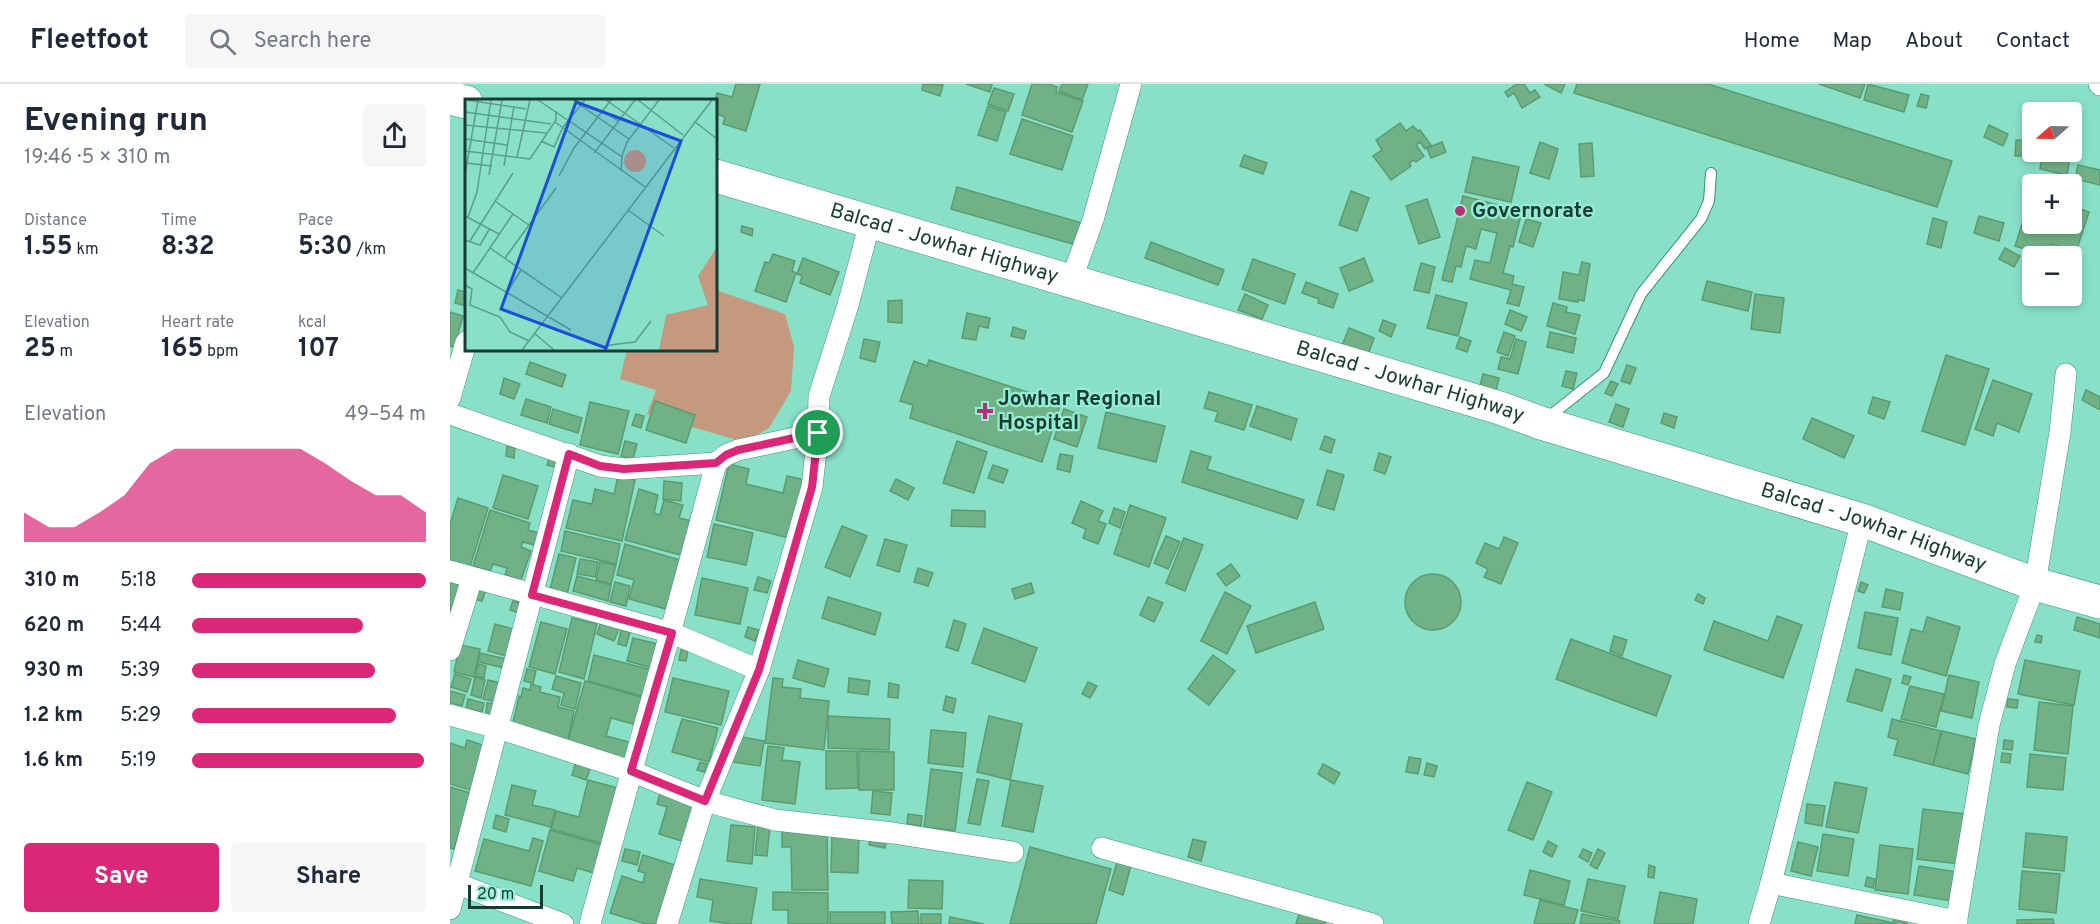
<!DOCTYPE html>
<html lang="en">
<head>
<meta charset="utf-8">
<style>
  :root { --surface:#fff; --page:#f6f6f7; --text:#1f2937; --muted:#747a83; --line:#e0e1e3; --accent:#db2777 }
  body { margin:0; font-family:Overpass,sans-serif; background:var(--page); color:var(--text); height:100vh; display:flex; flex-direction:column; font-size:22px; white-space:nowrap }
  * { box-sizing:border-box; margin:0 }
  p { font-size:20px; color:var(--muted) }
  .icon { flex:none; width:33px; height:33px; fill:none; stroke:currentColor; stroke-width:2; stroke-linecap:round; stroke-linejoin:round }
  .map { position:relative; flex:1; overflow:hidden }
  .details { display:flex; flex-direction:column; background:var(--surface); width:450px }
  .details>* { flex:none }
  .needle { width:39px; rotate:250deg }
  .buttons { position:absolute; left:1572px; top:18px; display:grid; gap:12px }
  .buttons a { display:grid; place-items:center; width:60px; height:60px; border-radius:6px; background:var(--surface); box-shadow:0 3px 9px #0003; font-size:30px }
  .scale { position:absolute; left:18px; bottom:15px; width:75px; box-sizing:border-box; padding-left:6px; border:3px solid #173c32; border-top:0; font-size:16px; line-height:21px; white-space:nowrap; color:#173c32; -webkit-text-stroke:4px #95edd4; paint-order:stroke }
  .pin { position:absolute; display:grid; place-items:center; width:51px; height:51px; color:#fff; margin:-26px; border:3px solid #fff; border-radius:50%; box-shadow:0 2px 6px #0007 }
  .round { display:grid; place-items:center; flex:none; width:63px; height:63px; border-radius:6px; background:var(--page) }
  .summary { display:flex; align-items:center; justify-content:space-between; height:102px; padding:0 24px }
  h1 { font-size:33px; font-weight:700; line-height:45px }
  .figures { display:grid; grid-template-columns:repeat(3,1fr); gap:9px; height:102px; padding:6px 24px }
  .figures div { display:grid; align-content:center }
  .figures b { font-size:26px; font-weight:700 }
  .figures small { font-size:16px; font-weight:400 }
  .figures p { font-size:16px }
  .chart { height:168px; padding:12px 24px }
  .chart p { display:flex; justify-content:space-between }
  .chart svg { width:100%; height:108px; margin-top:6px; fill:var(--accent); opacity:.7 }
  .cta { display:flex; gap:12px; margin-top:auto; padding:12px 24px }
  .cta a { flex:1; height:69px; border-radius:6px; background:var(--accent); color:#fff; font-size:24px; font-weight:700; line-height:69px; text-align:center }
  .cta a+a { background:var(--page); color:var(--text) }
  ul { padding:0 24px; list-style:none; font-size:20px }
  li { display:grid; grid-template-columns:96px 72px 1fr; align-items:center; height:45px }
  li i { height:15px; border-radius:8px; background:var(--accent) }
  header { display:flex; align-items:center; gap:36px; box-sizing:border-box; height:84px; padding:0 30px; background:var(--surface); border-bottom:2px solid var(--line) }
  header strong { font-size:28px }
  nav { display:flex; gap:33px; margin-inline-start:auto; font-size:21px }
  .search { width:420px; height:54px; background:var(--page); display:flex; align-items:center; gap:15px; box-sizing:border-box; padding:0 21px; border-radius:6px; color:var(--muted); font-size:22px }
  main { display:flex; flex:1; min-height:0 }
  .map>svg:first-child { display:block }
  .green { fill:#c4997e }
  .building { fill:#71b186; stroke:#5b9b71; stroke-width:1.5 }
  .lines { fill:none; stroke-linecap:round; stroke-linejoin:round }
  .service-casing { stroke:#39937c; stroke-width:12 }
  .minor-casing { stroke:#39937c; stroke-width:22 }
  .primary-casing { stroke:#39937c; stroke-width:34 }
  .service { stroke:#fff; stroke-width:10 }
  .minor { stroke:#fff; stroke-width:21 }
  .primary { stroke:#fff; stroke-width:33 }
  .route-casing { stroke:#fff; stroke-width:12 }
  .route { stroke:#db2777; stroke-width:8 }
  .poi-dot { fill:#b52f73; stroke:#95edd4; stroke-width:2 }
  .labels { text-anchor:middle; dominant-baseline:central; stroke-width:4.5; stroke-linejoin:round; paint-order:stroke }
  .poi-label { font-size:21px; font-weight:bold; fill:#173c32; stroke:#95edd4; text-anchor:start }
  .street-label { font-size:21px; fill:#173c32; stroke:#95edd4 }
  .inset-road { fill:none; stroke:#5b9e8b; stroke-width:1.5 }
  .view { fill:#1d4ed8; fill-opacity:0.15; stroke:#1d4ed8; stroke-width:3 }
  .inset-edge { fill:none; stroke:#173c32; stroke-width:3 }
</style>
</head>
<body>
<header>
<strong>Fleetfoot</strong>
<div class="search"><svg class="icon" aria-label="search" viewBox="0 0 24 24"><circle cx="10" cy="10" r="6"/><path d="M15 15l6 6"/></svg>Search here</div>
<nav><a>Home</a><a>Map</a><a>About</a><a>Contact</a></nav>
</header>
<main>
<section class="details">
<div class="summary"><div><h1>Evening run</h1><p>19:46 · 5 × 310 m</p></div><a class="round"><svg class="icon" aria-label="share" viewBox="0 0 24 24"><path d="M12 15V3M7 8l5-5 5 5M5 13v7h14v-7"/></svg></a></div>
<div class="figures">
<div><p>Distance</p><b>1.55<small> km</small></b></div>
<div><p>Time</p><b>8:32</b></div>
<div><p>Pace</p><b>5:30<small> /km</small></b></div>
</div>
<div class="figures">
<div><p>Elevation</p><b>25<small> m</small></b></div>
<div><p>Heart rate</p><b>165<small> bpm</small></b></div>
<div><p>kcal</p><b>107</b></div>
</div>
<div class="chart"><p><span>Elevation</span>49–54 m</p>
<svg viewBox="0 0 160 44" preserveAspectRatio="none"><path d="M0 44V32L10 38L20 38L30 32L40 25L50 12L60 6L70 6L80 6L90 6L100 6L110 6L120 12L130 19L140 25L150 25L160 32V44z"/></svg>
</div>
<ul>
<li><b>310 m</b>5:18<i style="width:100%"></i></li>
<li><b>620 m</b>5:44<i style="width:73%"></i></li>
<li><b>930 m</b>5:39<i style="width:78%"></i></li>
<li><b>1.2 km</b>5:29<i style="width:87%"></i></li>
<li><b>1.6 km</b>5:19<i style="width:99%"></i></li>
</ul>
<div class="cta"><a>Save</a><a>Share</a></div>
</section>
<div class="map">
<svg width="1650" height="840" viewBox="0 0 1650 840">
  <rect width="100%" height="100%" fill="#88e0c7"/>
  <polygon class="green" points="266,206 335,230 344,263 341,307 319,344 294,358 197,330 206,306 170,295 177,266 266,266"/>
  <g class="building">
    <polygon points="286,0 310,0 296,47 273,40 275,33 266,30 265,16 267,9 282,13"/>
    <polygon points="473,0 493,1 490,12 472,6"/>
    <polygon points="516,0 542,0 540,8"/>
    <polygon points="582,0 598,0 607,3 606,8 633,17 622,48 572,31"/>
    <polygon points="612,0 638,0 632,16 609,7"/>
    <polygon points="1067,0 1074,0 1080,9 1085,6 1090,13 1072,24 1064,9 1058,13 1055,8"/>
    <polygon points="1094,0 1115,0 1111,9"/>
    <polygon points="1127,0 1258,0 1502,77 1487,123 1124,9"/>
    <polygon points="1369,0 1415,0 1410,14"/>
    <polygon points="1418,0 1459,11 1454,28 1414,16"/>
    <polygon points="544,4 564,10 558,27 538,20"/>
    <polygon points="1471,10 1479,12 1476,24 1467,22"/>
    <polygon points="538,22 556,28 547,57 528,51"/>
    <polygon points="572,35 623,52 612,86 560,70"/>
    <polygon points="950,39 956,47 963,42 968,47 970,46 981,61 975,65 970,58 966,61 974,72 966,78 964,76 959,79 961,82 941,96 923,72 932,66 926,56"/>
    <polygon points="1539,41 1558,50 1553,62 1534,53"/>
    <polygon points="1566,56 1582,57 1582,68 1589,68 1589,72 1565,72"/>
    <polygon points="992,58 996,68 981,74 977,64"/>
    <polygon points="1090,58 1108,65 1099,95 1080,89"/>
    <polygon points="1142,59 1144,92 1131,93 1129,60"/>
    <polygon points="1593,68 1621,68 1617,91 1590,85"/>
    <polygon points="794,71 817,79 813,90 790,82"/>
    <polygon points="1023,73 1069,83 1061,118 1015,108"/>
    <polygon points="1628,81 1650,86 1650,101 1625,95"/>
    <polygon points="507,103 632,139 626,161 501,125"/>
    <polygon points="901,107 919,114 907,147 889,141"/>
    <polygon points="1582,109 1582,140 1622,140 1622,122 1639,128 1626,168 1601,160 1597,172 1565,162"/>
    <polygon points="1013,112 1072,127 1063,163 1060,162 1053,189 1064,192 1062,200 1074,203 1069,222 1057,219 1061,206 1020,195 1025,176 1040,179 1047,149 1031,145 1026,165 1016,162 1011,183 1006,182 1002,198 992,196"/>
    <polygon points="977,115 990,153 969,160 956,122"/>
    <polygon points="1529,132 1554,139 1549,157 1524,149"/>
    <polygon points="1483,134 1497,138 1491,164 1477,160"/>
    <polygon points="1076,135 1091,139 1083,163 1069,158"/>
    <polygon points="292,142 303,145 302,152 291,148"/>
    <polygon points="701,158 774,186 768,201 695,174"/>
    <polygon points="1555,164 1570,172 1564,183 1549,175"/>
    <polygon points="323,170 345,177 342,187 346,189 336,218 305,207 315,178 319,179"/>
    <polygon points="353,174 389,188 380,211 350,199 352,192 347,190"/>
    <polygon points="914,174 923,197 899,207 890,184"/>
    <polygon points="803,175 845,190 835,220 792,205"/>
    <polygon points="1132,178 1140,180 1134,217 1128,216 1128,218 1109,215 1113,188 1129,191"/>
    <polygon points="971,179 985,183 979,209 964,206"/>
    <polygon points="1257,197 1302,208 1298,227 1252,216"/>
    <polygon points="856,198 888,210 883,224 868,219 869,215 852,209"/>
    <polygon points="8,206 16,208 16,222 5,219"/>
    <polygon points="795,210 818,221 812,235 788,226"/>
    <polygon points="1305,210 1334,214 1330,249 1301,245"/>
    <polygon points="986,211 1017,219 1008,252 977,244"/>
    <polygon points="452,216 452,239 438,238 438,217"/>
    <polygon points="1103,219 1117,223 1116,228 1130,231 1125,250 1097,242"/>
    <polygon points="1060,226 1077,233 1071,247 1055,240"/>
    <polygon points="0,228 13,232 4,263 0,262"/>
    <polygon points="517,229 540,234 538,244 529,242 526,256 512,254"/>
    <polygon points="933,236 946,241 941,253 929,247"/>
    <polygon points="563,243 576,247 574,255 561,252"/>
    <polygon points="899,244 924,254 917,274 891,264"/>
    <polygon points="1054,248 1065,252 1058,272 1047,268"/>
    <polygon points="1100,248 1126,254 1123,269 1097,263"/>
    <polygon points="1010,253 1021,257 1017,268 1006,264"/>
    <polygon points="414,255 430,258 425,278 410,274"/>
    <polygon points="1066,255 1076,258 1068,290 1048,285 1051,273 1060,275"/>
    <polygon points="1496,271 1539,285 1515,361 1472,347"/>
    <polygon points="479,276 611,319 592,378 460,334 463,321 450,317 464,277 477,282"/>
    <polygon points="80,278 116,291 112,303 76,290"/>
    <polygon points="1177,281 1186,284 1180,300 1171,297"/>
    <polygon points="1116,287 1127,289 1123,305 1112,302"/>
    <polygon points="1033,290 1049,294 1044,315 1028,311"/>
    <polygon points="54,294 70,300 64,315 50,310"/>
    <polygon points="1543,296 1582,310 1569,348 1547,339 1543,352 1525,345"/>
    <polygon points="1161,297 1168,300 1162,312 1155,309"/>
    <polygon points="1636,306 1650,313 1650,326 1632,316"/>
    <polygon points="759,308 802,321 794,346 765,337 768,328 754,324"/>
    <polygon points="1423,313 1440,318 1434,335 1418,329"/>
    <polygon points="76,315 101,323 97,339 71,331"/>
    <polygon points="205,317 245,331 236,359 196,346"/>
    <polygon points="140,318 179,327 168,370 130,361"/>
    <polygon points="1166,320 1179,325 1173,343 1159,338"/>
    <polygon points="807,322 847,335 841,356 800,342"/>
    <polygon points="103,325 132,334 128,349 99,340"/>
    <polygon points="614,325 637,333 627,363 604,355"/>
    <polygon points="656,328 715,342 706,378 648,364"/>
    <polygon points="1214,329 1227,333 1224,344 1211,339"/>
    <polygon points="186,330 194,332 191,344 182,341"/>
    <polygon points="1362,334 1404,352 1394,374 1353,355"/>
    <polygon points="875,352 885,356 881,369 870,365"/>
    <polygon points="175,357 187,360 183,375 171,372"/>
    <polygon points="507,357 537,368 524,409 493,399"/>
    <polygon points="57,362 65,363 64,374 56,372"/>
    <polygon points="101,367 109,370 105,383 97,381"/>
    <polygon points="741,367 761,373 757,385 854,416 847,435 732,398"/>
    <polygon points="929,369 941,373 935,390 924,386"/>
    <polygon points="610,370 623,372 620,388 607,385"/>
    <polygon points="279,380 299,385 296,400 333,409 337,392 356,396 343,455 266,436"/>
    <polygon points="543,381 558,386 553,399 538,394"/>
    <polygon points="877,386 894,391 884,426 867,421"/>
    <polygon points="53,391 88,402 78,435 43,424"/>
    <polygon points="168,392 185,396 172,457 116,444 123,416 142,420 145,405 164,410"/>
    <polygon points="446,395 464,404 458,416 440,407"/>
    <polygon points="214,397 232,399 231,417 213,415"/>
    <polygon points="189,405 208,411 204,429 210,431 214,416 233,421 229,434 243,437 234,472 175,456"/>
    <polygon points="8,414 38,424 20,483 0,477 0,440"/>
    <polygon points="631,417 653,427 648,437 656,440 648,460 633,454 636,445 622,439"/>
    <polygon points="680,421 716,434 699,483 664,470"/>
    <polygon points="664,424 675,428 670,444 659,439"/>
    <polygon points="40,426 80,439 78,446 92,450 88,462 73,458 71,463 81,467 71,496 55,491 57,484 43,480 40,487 23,482"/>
    <polygon points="502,426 535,427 535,443 501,442"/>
    <polygon points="264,440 303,449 296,481 257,473"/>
    <polygon points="392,442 417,452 400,493 375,483"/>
    <polygon points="115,447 170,460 166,480 111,467"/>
    <polygon points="716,452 730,458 718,485 704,479"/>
    <polygon points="1054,453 1068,459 1051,500 1034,493 1038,485 1026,479 1035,459 1049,465"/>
    <polygon points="734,454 753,461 735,507 716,499"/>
    <polygon points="435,455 457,461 449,488 427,481"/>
    <polygon points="175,460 230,476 216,525 179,515 184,496 167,491"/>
    <polygon points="109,470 126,474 117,510 100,506"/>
    <polygon points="130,475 148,478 145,493 127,490"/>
    <polygon points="150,478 166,481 161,500 146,496"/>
    <polygon points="781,480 790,492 776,502 767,490"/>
    <polygon points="468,484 483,489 478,502 464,498"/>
    <circle cx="983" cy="518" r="28"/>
    <polygon points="127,492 161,501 158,517 123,507"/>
    <polygon points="308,493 321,497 317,509 304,506"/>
    <polygon points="252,494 298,504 290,540 245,531"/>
    <polygon points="0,498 14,502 7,528 0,526"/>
    <polygon points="165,498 180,502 176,522 160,518"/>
    <polygon points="1411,498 1418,501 1414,509 1408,507"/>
    <polygon points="581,499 584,509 565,515 562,505"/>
    <polygon points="24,502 36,505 32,517 20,514"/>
    <polygon points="1436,505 1453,509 1450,526 1432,523"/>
    <polygon points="775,508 801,522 777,570 751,557"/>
    <polygon points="1248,510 1255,514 1253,520 1245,516"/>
    <polygon points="378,513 431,529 425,551 372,534"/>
    <polygon points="698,513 713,519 704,538 690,531"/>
    <polygon points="63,517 72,519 69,529 60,526"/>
    <polygon points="865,518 874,545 806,569 797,542"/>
    <polygon points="1415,528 1448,534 1441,571 1408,564"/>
    <polygon points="1327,532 1352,541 1333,594 1254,566 1264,537 1318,557"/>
    <polygon points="1477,533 1510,543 1496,592 1452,579 1461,545 1473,548"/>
    <polygon points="1627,533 1650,540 1650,554 1624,546"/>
    <polygon points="122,534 147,540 134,595 109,588"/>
    <polygon points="504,536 516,540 508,567 496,563"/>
    <polygon points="91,538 117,545 105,590 79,583"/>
    <polygon points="151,538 169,544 164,557 147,550"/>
    <polygon points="45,540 67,546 60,573 38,567"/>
    <polygon points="298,543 309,546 305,557 295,553"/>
    <polygon points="534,544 587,564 575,598 522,579"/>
    <polygon points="171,546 180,548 176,562 168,560"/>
    <polygon points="1587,551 1592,552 1591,559 1585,558"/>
    <polygon points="1164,552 1177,556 1172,572 1160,567"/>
    <polygon points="183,554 208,560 202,584 177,577"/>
    <polygon points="1121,555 1221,592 1206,632 1106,595"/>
    <polygon points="10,561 30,565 24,593 4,588"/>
    <polygon points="231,566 238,567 236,577 229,576"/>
    <polygon points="30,569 57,575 55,584 28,578"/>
    <polygon points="144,571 202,586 195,613 138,597"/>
    <polygon points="763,571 785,587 759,621 738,605"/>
    <polygon points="348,576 379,585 374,603 343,594"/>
    <polygon points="1575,576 1630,587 1624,621 1568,610"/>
    <polygon points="28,580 36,582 34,594 25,592"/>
    <polygon points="77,585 86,587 83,599 74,597"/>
    <polygon points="1406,585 1441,595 1432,627 1397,617"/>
    <polygon points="5,590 21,595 17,608 1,603"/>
    <polygon points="1454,591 1461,593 1458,601 1452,599"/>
    <polygon points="1499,591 1529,598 1522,634 1491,627"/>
    <polygon points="106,592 131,599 125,625 111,621 114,609 102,605"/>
    <polygon points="25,593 35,596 31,614 21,611"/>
    <polygon points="223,594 279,607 271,641 215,628"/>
    <polygon points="323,594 333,595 332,603 351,605 350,614 379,617 374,666 315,659"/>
    <polygon points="399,594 420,597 418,611 398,608"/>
    <polygon points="38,596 51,599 47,618 33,615"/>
    <polygon points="135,597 194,614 187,641 161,634 156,652 183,659 177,677 117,660"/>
    <polygon points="638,598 647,602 640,614 632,610"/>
    <polygon points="439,599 449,601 448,614 438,613"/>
    <polygon points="81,600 91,603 90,608 110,613 108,623 124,627 118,656 62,643 69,612 71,613 73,604 80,606"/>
    <polygon points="1460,602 1494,610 1486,643 1451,635"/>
    <polygon points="0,607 15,611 12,622 0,619"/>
    <polygon points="496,612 506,615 503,629 493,626"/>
    <polygon points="18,615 34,619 32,628 16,624"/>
    <polygon points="1558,615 1568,616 1567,624 1557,623"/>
    <polygon points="1589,618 1623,622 1618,670 1584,666"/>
    <polygon points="37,619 45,620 45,630 36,630"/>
    <polygon points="378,632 440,635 439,666 378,664"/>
    <polygon points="539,632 572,640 560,696 527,688"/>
    <polygon points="232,635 268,644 259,678 222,668"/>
    <polygon points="1442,635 1491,647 1483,681 1444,671 1448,656 1438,653"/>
    <polygon points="481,646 516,649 513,683 478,679"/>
    <polygon points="1492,647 1526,655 1518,690 1483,681"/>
    <polygon points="287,652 314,657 310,682 283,678"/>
    <polygon points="17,656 36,662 24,707 0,700 0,659 15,664"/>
    <polygon points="1554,656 1563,657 1562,666 1553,665"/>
    <polygon points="318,662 334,664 332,676 350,678 345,720 312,716"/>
    <polygon points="376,667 407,667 408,704 376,705"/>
    <polygon points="409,667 444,668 444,706 409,706"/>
    <polygon points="1552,669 1561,670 1560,679 1551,678"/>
    <polygon points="1580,670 1616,674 1613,706 1577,703"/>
    <polygon points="959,673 971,675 968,690 956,688"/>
    <polygon points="126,678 141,683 136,696 122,691"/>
    <polygon points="250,678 257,680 255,688 247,686"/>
    <polygon points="977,679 987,682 984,693 974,691"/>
    <polygon points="873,680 890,689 884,700 868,690"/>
    <polygon points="481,685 512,689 505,747 474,743"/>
    <polygon points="527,695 539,697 530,741 518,739"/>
    <polygon points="138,696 168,704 154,760 101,745 106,727 129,733"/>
    <polygon points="561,696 593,702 583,748 552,742"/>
    <polygon points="1077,698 1102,708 1083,756 1058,746"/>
    <polygon points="1385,698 1417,704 1408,749 1376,743"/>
    <polygon points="62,701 86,707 82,721 105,726 101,743 55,731"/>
    <polygon points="0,703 21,709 4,765 0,764"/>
    <polygon points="423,707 442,709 440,731 421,729"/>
    <polygon points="210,709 246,719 235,758 209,750 217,723 207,720"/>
    <polygon points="1357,720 1375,722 1372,742 1355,739"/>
    <polygon points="1473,725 1515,730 1509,780 1467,775"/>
    <polygon points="458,730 472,732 471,742 457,740"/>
    <polygon points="46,731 59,735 56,748 43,744"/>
    <polygon points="281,741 305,743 302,780 277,777"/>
    <polygon points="308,741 320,742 317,772 305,771"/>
    <polygon points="332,745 377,745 378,806 342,806 341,763 332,763"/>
    <polygon points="100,746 152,761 144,789 127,784 123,797 89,787"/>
    <polygon points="382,748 409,749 408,789 381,788"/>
    <polygon points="421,748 437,751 435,764 419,761"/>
    <polygon points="1576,749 1617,753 1614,787 1573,783"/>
    <polygon points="1373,750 1404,755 1398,792 1367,787"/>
    <polygon points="83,754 93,757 81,802 25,787 34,755 79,767"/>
    <polygon points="743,755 756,758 751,777 738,773"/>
    <polygon points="1098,757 1107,762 1102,773 1093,768"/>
    <polygon points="1348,758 1368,763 1361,792 1341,787"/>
    <polygon points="1430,761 1463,765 1458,810 1425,806"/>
    <polygon points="580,763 661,785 646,840 560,840"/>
    <polygon points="175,765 190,768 187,781 172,777"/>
    <polygon points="1133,765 1142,769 1138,778 1129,773"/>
    <polygon points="1148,765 1155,769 1147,785 1140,781"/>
    <polygon points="193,771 225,781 210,840 196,840 160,829 172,792 193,799 195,789 188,787"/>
    <polygon points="668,774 682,778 673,811 659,806"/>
    <polygon points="1199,781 1205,783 1204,794 1198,793"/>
    <polygon points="1469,782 1507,788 1502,817 1464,811"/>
    <polygon points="1080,786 1120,797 1114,821 1074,811"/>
    <polygon points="1572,787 1610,790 1606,829 1569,825"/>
    <polygon points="1417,793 1425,795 1423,804 1415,802"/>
    <polygon points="250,795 307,804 301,840 281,840 260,837 263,816 247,813"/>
    <polygon points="1138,795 1175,802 1168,835 1131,827"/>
    <polygon points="459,796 493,797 492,825 458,824"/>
    <polygon points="323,808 378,809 378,840 338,840 338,826 323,826"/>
    <polygon points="1210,808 1247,815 1243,840 1204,840"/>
    <polygon points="1090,816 1128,826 1124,840 1084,840"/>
    <polygon points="850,826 876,833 875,840 846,840"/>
    <polygon points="468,827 469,840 442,840 441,828"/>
    <rect x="380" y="828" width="55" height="12"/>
    <polygon points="1444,828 1458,830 1457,840 1443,837"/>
    <rect x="471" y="830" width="20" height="10"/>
    <polygon points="1132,830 1170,837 1169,840 1130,840"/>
    <polygon points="1407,831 1448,840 1405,840"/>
    <polygon points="500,833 534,840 499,840"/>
    <polygon points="1603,835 1604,840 1567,840 1567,836"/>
  </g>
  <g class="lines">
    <g class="service-casing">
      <polyline id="service" points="1096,335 1154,289 1191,210 1251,135 1259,117 1261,89"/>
    </g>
    <g class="minor-casing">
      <g id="minor">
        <polyline points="1649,0 1650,1"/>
        <polyline points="621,197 643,136 681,0"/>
        <polyline points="0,314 16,258"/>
        <polyline points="0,330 150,382 174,385 266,379"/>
        <polyline points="0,487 222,549 309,586"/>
        <polyline points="0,566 22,494"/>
        <polyline points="0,631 48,644 181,687 255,717 325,736 443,749 563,768"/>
        <polyline points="652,764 923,840"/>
        <polyline points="0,797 113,840"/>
        <polyline points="1321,799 1507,837"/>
        <polyline points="0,825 119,370"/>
        <path d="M140,840C181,686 226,533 266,379L276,371L288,366L368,349"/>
        <polyline points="217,840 255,717 309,586 362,403 368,349 369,312 398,221 420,138"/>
        <polyline points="1309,840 1321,799 1412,436"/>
        <polyline points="1506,840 1539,641 1555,580 1585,500 1610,348 1616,290"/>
      </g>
    </g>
    <g class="primary-casing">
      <g id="primary">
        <polyline points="0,14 16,18"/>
        <path id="s1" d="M266,92L1050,324L1091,339L1412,436L1585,500L1650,518"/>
      </g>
    </g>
    <use href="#service" class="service"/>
    <use href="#minor" class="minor"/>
    <use href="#primary" class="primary"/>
  </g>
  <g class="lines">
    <g class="route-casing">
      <polygon id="route" points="368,349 362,403 309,586 255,717 181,687 222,549 82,511 119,370 150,382 174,385 266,379 276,371 288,366"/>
    </g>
    <use href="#route" class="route"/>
  </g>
  <g class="poi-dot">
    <circle cx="1010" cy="127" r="6"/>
    <path d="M532 318h6v6h6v6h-6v6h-6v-6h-6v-6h6z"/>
  </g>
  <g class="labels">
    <g class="poi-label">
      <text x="1022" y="127">Governorate</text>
      <text x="548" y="315">Jowhar Regional<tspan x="548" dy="24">Hospital</tspan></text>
    </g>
    <g class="street-label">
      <text stroke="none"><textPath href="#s1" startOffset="238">Balcad - Jowhar Highway</textPath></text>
      <text stroke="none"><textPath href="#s1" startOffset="724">Balcad - Jowhar Highway</textPath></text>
      <text stroke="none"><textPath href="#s1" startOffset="1210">Balcad - Jowhar Highway</textPath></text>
    </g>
  </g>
  <g transform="translate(15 15)">
    <rect width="252" height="252" fill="#88e0c7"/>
    <path d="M159 62a11 11 0 1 1 22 0a11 11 0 1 1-22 0ZM252,148L251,251H194L201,216L243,206L233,177Z" fill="#c4997e"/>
    <path class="inset-road" d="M2,1L61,10M73,1L157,58L156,72M108,1L164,40M141,1L209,49M173,1L218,36M138,12L153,22M0,13L86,25M229,22L252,40M90,23L180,88M0,26L81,34M0,40L42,46M76,42L89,48L98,28L120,1M0,52L65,60L91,21V12M129,54L170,1M157,57L162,43L194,1M52,58L65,1M1,64L27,67M39,67L49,7M0,76L13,1M24,76L37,1M94,77L109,49L146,1M30,102L48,115M163,111L199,137M0,117L34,135M3,118L12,93L26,1M0,141L15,146L25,129M5,142L48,74M25,149L97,199M40,159L91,89M0,169L106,231M8,174L48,115L64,126M0,186L7,190L5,206L35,218L45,233L64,242M43,192L56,171M69,234L89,251M57,251L247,1M139,251L145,246L170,243L186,222"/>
    <path class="view" d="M111,3L216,42L141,249L36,210Z"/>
    <rect width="252" height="252" class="inset-edge"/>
  </g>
</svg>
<div class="buttons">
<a><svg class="needle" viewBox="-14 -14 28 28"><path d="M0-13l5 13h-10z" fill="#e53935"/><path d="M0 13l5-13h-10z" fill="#747a83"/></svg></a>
<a>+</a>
<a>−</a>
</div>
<div class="scale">20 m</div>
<div class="pin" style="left:368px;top:349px;background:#1e9e55"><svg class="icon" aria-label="arrive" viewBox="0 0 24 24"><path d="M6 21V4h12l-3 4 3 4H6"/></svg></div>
</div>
</main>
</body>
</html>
